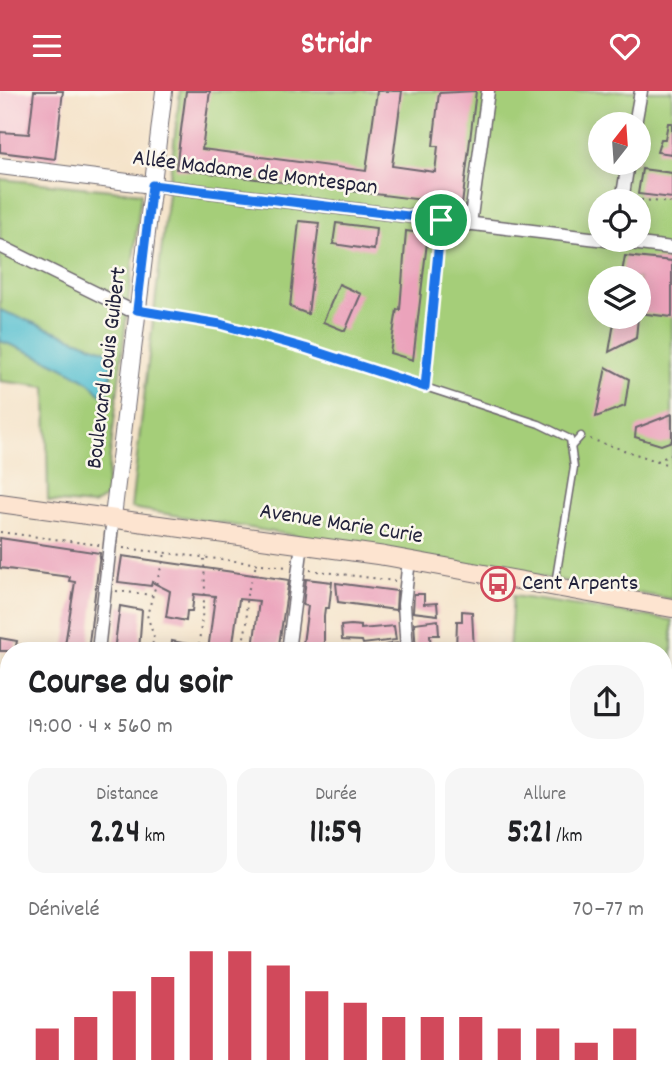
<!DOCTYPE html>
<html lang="fr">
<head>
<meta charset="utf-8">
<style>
  :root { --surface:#fff; --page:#f6f6f6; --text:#202124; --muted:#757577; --accent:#d1495b }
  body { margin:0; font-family:Dekko,sans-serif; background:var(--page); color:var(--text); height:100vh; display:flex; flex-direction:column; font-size:26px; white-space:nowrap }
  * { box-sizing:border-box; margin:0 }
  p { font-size:23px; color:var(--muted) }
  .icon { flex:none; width:38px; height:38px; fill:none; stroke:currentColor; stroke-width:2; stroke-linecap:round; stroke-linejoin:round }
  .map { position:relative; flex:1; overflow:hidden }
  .drawer { position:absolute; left:0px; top:551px; width:672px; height:450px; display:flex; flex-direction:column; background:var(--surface); border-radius:28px 28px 0 0; box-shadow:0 4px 18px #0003 }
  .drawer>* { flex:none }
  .needle { width:46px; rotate:17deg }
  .controls { position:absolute; left:588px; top:21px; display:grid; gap:14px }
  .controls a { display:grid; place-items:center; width:63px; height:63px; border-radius:50%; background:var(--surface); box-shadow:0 4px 18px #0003; font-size:35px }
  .pin { position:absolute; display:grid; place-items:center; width:60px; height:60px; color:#fff; margin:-30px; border:4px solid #fff; border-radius:50%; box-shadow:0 2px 7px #0007 }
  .round { display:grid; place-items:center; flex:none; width:74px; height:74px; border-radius:28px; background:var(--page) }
  .summary { display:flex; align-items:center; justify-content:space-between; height:119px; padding:0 28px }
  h1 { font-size:38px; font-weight:700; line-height:52px }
  .stats { display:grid; grid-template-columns:repeat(3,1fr); gap:10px; height:119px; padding:7px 28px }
  .stats div { display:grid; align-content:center; border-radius:18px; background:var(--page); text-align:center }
  .stats b { font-size:35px; font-weight:700 }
  .stats small { font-size:19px; font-weight:400 }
  .stats p { font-size:19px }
  .chart { height:196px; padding:14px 28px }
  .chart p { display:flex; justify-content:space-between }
  .chart svg { width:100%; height:126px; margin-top:7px; stroke:var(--accent); stroke-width:6 }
  header { display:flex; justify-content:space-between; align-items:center; height:91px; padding:0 28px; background:var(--accent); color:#fff; font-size:32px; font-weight:700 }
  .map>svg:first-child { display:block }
  .built { fill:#f6cfd7 }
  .industrial { fill:#d1bdc9 }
  .green { fill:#a5ce79; stroke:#64785a; stroke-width:2; fill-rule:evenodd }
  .water { fill:#54bfd0; stroke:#3b7086; stroke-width:2 }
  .building { fill:#eba3bb }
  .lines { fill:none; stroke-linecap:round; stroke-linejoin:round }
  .service-casing { stroke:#6c666d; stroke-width:9 }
  .minor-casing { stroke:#6c666d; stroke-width:15 }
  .tertiary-casing { stroke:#6c666d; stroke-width:18 }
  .secondary-casing { stroke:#6c666d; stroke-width:20 }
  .path { stroke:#6c666d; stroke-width:2; stroke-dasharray:2 5; stroke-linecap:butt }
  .service { stroke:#fff; stroke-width:6 }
  .minor { stroke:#fff; stroke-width:12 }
  .tertiary { stroke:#fff; stroke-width:16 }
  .secondary { stroke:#fde4d0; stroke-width:18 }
  .route-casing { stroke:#fff; stroke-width:14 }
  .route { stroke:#1a73e8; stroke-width:9 }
  .labels { text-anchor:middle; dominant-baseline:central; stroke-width:5; stroke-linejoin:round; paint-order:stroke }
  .street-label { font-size:23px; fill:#22223b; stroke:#fbf7ec }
  .poi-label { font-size:23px; fill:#22223b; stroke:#fbf7ec; text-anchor:start }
</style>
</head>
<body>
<header><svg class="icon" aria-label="menu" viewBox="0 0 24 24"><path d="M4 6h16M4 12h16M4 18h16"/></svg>Stridr<svg class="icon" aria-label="heart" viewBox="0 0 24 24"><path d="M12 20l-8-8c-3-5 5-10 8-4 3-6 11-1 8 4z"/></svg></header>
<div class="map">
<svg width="672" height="1000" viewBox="0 0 672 1000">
  <rect width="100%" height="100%" fill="#fbf7ec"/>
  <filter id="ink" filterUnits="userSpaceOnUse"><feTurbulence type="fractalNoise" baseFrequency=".0143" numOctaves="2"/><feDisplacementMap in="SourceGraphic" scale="14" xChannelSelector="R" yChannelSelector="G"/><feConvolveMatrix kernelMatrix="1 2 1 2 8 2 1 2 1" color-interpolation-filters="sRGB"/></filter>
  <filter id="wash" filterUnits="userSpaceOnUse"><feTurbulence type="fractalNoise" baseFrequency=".00686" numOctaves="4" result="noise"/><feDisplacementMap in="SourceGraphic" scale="28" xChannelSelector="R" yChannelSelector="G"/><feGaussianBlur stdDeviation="1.57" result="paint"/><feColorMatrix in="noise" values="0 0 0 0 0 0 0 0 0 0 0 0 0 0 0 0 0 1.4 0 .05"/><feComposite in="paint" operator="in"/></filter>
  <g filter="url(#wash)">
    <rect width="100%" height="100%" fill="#f5e3c9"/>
    <polygon class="built" points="0,0 66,0 58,69 0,62"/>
    <polygon class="industrial" points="0,930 9,931 9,992 514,992 578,1000 0,1000"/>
    <g class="green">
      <path d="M180,0H672V508L131,417ZM600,33H639V72H600ZM600,110H639V149H600ZM600,187H639V226H600Z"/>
      <polygon points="0,88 141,102 105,407 93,414 48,410 46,296 0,290"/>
      <polygon points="513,505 672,529 672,901 663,901 663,560 509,560"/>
      <polygon points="0,653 9,653 9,832 0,831"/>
    </g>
    <path class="water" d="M0,219L112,262L111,291L106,307C98,304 97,297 90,292C62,274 31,261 0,250Z"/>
    <g id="blocks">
      <g class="building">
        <polygon points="34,0 63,0 55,68 0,61 0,41 29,43"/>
        <polygon points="186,0 210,0 202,58 366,80 377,0 402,0 392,75 435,81 438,55 433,55 439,2 476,0 462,114 176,78"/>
        <polygon points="668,32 672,32 672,63 657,61 661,48 665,48"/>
        <polygon points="642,78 672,82 672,107 638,103"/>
        <polygon points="299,130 319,132 308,223 290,216"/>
        <polygon points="336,132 376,137 374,159 333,153"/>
        <polygon points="406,140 428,143 413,269 390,262 397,218 400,219"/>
        <polygon points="625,165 672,170 672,226 639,222 639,187 621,187"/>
        <polygon points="339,193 361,203 345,240 323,231"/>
        <polygon points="615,226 638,226 636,247 609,261"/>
        <polygon points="606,276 629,288 625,315 596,326"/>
        <polygon points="672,323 672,350 661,354 635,346 636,337"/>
        <polygon points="0,447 100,462 88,560 64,560 75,491 69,490 70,486 0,477"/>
        <polygon points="122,465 289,489 278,560 258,560 258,557 253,557 259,510 239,508 232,560 208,560 215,505 194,503 192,520 187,520 186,530 166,526 170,500 152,491 151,495 118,491"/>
        <polygon points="306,488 332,491 329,517 325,517 324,525 324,555 321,555 320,560 302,560 308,515 303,514"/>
        <polygon points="336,492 397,500 396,519 338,511"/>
        <polygon points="414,503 424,503 424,513 437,512 438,524 413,521"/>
        <polygon points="120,515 142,519 139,560 114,560"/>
        <polygon points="462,520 472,521 474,560 456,559 457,530 462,530"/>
        <polygon points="438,529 439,544 430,544 431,560 416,560 414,532"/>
        <polygon points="351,534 361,535 361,538 394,535 396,549 363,553 362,550 342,549 341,535"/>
        <polygon points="0,547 17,550 15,560 0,560"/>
        <polygon points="172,550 188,553 187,560 171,560"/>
        <polygon points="0,607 9,609 9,621 0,620"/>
        <polygon points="0,669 9,670 5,723 0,723"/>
      </g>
    </g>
  </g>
  <g filter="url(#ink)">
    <use href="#blocks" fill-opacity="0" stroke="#6c666d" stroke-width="2"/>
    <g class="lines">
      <g class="service-casing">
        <g id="service">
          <polyline points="139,220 220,233 305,257 539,333 570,348 574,376 555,493"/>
          <polyline points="571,356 581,345"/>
          <polyline points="0,973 0,977"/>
          <polyline points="396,1000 397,992"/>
        </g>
      </g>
      <g class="minor-casing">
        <g id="minor">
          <polyline points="635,33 641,0"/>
          <polyline points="152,94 672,157"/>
          <polyline points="622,110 628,72"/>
          <polyline points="470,133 488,0"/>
          <polyline points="0,155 128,218 137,219"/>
          <polyline points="98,560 113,426"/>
          <polyline points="288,560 302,453"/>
          <polyline points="388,560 406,558"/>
          <polyline points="407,560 404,513 409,469"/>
          <polyline points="0,591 9,592"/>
          <polyline points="0,886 9,887"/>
          <polyline points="663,965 672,966"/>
          <polyline points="46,1000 47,992"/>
        </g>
      </g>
      <g class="tertiary-casing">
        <g id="tertiary">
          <polyline points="0,75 152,94"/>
          <polyline points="113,426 164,0"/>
        </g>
      </g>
      <g class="secondary-casing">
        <polyline id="secondary" points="0,412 385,465 672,517"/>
      </g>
      <g class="path">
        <polyline points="634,108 672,112"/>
        <polyline points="426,288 440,141"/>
        <polyline points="590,348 672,375"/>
        <polyline points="657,370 672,363"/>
        <polyline points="0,441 100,454"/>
        <polyline points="123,457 287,476"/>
        <polyline points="310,479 395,490"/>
        <polyline points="116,500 152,504"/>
        <polyline points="151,560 154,546 147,524 165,463"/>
        <polyline points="198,560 205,501 204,468"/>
        <polyline points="241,560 247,532 246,507 256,474"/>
        <polyline points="0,645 9,646"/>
        <polyline points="0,900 9,901"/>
        <polyline points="663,978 672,979"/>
        <polyline points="31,1000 32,992"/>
        <polyline points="61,1000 62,992"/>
      </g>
      <use href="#service" class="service"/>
      <use href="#minor" class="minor"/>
      <use href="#tertiary" class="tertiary"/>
      <use href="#secondary" class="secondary"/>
    </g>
  </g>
  <g class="lines" filter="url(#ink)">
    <g class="route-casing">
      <polygon id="route" points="152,94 441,129 425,296 305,257 220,233 137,219"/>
    </g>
    <use href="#route" class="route"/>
  </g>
  <defs>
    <g id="bus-ring" transform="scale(1.75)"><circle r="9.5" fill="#fbf7ec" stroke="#d1495b" stroke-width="1.5"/><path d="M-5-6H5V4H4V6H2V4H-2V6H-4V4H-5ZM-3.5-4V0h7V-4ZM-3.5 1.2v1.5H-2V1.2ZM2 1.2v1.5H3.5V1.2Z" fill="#d1495b"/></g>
  </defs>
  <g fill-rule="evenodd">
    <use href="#bus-ring" x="498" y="493"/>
  </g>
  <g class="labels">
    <g class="street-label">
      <text transform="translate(255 83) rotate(7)">Allée Madame de Montespan</text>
      <text transform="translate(108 277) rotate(-83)">Boulevard Louis Guibert</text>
      <text transform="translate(341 434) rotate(9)">Avenue Marie Curie</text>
    </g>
    <g class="poi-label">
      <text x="522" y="493">Cent Arpents</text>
    </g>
  </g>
</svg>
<div class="controls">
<a><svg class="needle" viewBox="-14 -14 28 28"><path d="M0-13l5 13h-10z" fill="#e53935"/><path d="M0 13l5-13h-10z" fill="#757577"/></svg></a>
<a><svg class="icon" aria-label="locate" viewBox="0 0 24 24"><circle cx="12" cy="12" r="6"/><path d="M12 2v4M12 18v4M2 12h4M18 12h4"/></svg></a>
<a><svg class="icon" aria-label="layers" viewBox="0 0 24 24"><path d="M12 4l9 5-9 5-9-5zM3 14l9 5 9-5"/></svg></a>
</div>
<div class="pin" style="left:441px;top:129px;background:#1e9e55"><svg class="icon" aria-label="arrive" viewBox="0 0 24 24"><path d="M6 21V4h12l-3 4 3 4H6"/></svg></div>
<section class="drawer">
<div class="summary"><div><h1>Course du soir</h1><p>19:00 · 4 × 560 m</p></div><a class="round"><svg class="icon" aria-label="share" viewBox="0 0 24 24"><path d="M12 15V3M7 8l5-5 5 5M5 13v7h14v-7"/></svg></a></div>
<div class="stats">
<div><p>Distance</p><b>2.24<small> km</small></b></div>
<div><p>Durée</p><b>11:59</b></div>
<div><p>Allure</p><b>5:21<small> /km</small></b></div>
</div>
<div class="chart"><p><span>Dénivelé</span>70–77 m</p>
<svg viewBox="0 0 160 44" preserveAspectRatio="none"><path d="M5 44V33M15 44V29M25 44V20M35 44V15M45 44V6M55 44V6M65 44V11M75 44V20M85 44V24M95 44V29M105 44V29M115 44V29M125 44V33M135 44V33M145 44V38M155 44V33"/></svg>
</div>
</section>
</div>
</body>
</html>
